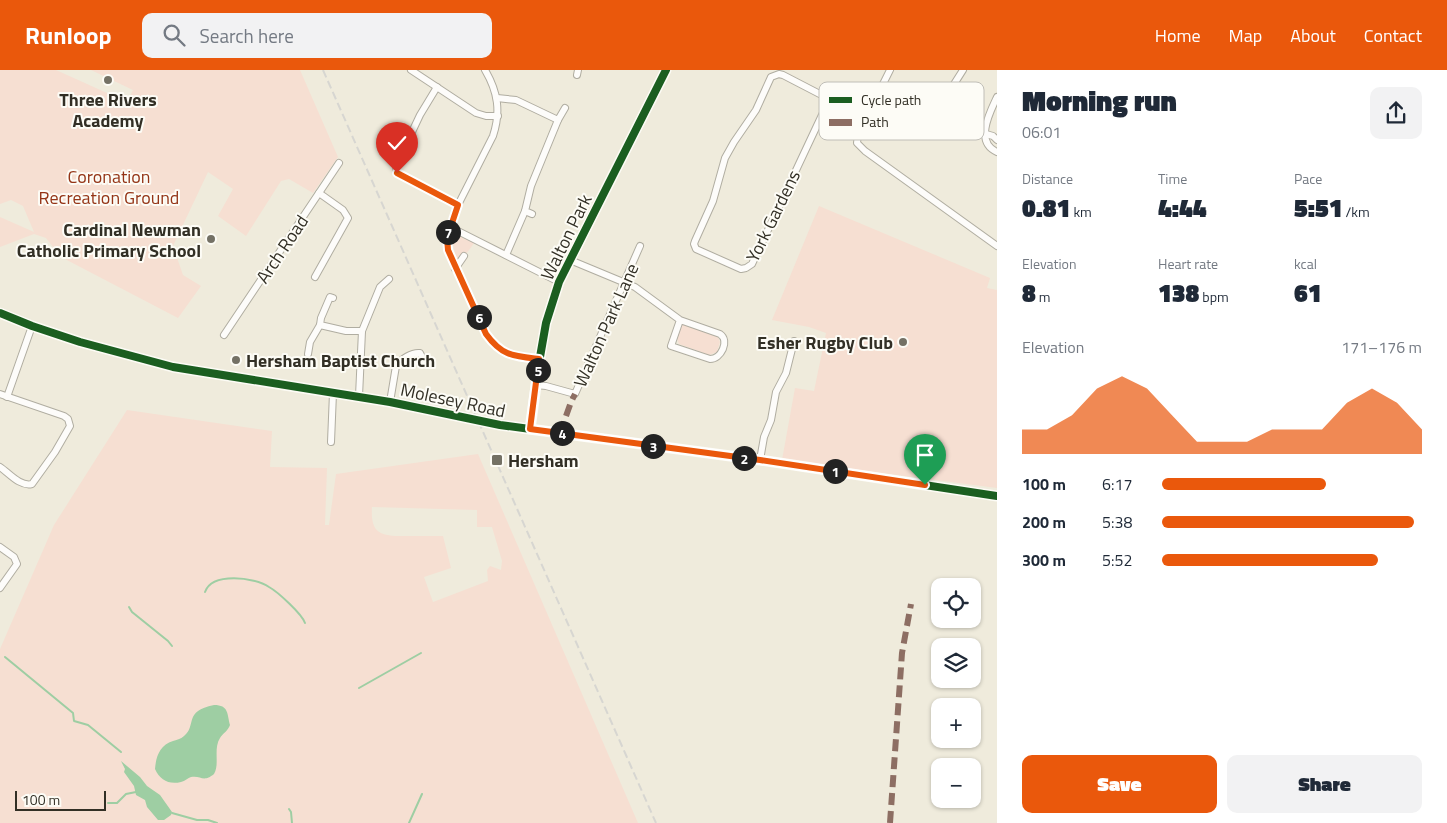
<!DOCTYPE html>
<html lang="en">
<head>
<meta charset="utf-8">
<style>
  :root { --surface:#fff; --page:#f2f2f3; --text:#1f2937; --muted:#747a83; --accent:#ea580c }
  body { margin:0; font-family:"Titillium Web",sans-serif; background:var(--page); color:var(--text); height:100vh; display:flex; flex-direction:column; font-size:19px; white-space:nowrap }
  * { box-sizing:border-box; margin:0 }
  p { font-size:16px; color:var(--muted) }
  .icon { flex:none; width:28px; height:28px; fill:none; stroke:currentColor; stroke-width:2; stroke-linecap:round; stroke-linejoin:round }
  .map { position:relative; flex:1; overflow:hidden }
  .panel { display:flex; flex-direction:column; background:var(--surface); width:450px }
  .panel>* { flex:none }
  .tools { position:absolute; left:931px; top:508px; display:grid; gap:10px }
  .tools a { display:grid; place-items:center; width:50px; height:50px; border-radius:10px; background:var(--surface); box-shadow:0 1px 4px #0004; font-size:25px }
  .scale { position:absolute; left:15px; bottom:12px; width:91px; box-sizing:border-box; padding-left:5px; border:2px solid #322f25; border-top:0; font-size:14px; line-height:18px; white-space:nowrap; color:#322f25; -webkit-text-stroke:4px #fdfcf6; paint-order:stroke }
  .pin { position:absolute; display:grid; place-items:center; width:42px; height:42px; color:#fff; margin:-51px -21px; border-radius:50% 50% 50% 0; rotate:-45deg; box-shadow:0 0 5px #0007 }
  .pin .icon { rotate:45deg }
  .km { position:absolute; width:25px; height:25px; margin:-12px; border-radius:50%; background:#222; color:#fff; font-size:14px; line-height:25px; text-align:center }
  .round { display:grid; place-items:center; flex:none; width:52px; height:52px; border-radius:10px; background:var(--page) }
  .overview { display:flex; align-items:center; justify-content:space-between; height:85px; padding:0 25px }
  h1 { font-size:28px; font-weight:800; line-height:38px }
  .stats { display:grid; grid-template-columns:repeat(3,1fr); gap:8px; height:85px; padding:5px 25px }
  .stats div { display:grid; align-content:center }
  .stats b { font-size:25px; font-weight:800 }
  .stats small { font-size:14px; font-weight:400 }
  .stats p { font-size:14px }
  .chart { height:140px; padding:10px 25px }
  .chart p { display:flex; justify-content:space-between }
  .chart svg { width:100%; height:90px; margin-top:5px; fill:var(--accent); opacity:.7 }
  .primary-button { display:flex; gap:10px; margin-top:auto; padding:10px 25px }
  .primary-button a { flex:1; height:58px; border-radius:10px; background:var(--accent); color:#fff; font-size:20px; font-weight:800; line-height:58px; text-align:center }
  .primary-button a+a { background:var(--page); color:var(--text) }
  ul { padding:0 25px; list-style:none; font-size:16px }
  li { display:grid; grid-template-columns:80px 60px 1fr; align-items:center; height:38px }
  li i { height:12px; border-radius:6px; background:var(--accent) }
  header { display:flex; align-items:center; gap:30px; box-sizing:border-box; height:70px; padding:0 25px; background:var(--accent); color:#fff }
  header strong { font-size:24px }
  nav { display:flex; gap:28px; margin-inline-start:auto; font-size:18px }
  .search { width:350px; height:45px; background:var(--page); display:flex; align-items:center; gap:12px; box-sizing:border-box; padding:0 18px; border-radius:10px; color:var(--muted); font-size:19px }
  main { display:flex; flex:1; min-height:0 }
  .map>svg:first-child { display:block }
  .green { fill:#f6dfd2; fill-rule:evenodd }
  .water { fill:#9ecea3 }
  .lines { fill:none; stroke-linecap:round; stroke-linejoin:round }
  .stream { stroke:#9ecea3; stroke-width:2 }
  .minor-casing { stroke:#b0ada1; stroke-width:8 }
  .minor { stroke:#fdfcfa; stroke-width:6 }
  .rail { stroke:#d7d6d1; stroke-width:2; stroke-dasharray:8 4; stroke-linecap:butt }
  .quiet { stroke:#8d6e63; stroke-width:6; stroke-dasharray:12 6; stroke-linecap:butt }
  .cycleway-casing { stroke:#fdfcf6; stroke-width:11 }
  .cycleway { stroke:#1b5e20; stroke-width:8 }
  .route-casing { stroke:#fff; stroke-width:10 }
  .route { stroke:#ea580c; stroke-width:6 }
  .poi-dot { fill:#747165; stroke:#fdfcf6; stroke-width:2 }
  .labels { text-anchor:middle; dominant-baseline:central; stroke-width:4; stroke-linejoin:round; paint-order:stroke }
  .poi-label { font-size:18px; font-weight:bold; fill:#322f25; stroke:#fdfcf6; text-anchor:end }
  .park-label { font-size:18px; fill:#943416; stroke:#fdfcf6 }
  .street-label { font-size:18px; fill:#322f25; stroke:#fdfcf6 }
  .key { fill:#fdfcf6; stroke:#c0beb7; stroke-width:1 }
  .key-label { font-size:14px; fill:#322f25 }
</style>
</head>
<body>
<header>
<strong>Runloop</strong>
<div class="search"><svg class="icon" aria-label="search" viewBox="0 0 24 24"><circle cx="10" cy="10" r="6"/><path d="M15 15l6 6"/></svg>Search here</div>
<nav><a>Home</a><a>Map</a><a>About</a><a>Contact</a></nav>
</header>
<main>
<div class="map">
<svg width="997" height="753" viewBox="0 0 997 753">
  <rect width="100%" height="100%" fill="#efebdc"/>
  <g class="green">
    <polygon points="0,0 56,0 127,32 133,20 91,0 300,0 338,87 313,123 289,109 281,111 246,166 218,146 233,119 208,102 173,176 183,205 201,216 178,248 61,187 46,168 34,164 0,177 0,147 34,162 23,136 11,130 0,134"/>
    <polygon points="819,136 990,208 987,218 997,220 997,418 782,390 795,318 814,321 826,263 809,257 772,250"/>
    <path d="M456,167H461L474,173C469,180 464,189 456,189L452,170Z"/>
    <polygon points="682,253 717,265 720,272 717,282 709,285 679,274 676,266"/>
    <path d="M127,340L272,361L270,397L327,398L325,455H329L336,404L478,384L638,753H0V579L54,455ZM372,437L477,440V457H492L502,491L501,500L490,496L487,500L488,511L433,532L424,507L451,498L443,466C431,466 419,466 407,466C383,466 370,466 372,437Z"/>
  </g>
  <g class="water">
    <path d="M214,635C229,635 227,644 230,655C228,661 223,663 220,668C213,679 220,694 214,704C203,713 201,705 191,707C188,708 185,711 181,712C169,715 160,710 155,699C156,686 160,675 173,671C176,670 181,669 184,666C197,656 183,641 214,635Z"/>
    <polygon points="121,691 140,707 147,716 160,725 172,742 171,745 164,750 158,750 147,737 145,730 136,725 134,716 124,702 125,699"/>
  </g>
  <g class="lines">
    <g class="stream">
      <path d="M205,522C212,502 254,507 269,517C278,522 302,544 305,553"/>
      <polyline points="129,537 132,542 168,571 172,576"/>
      <polyline points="5,587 73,643 74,651 88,655 121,682"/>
      <polyline points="359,618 421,583"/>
      <polyline points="108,733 117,733 126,724 136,722"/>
      <polyline points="289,739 291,742 292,753"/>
      <polyline points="172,743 197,750 208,750 217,753"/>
      <polyline points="409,753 422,724"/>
    </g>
    <g class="minor-casing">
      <g id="minor">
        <polyline points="411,0 476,43 486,46 498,46"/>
        <path d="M485,0C498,22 501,42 493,66L458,135L450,157L447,168L448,180L486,264C502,286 514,286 539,289"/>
        <polyline points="890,0 858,64 857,73 865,81 997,176"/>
        <polyline points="577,5 578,0"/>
        <polyline points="437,17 420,45 396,96 397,103 458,135"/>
        <path d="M997,27C990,42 974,72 997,82"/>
        <polyline points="497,28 516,30 558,50 565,38"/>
        <polyline points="829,30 752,194 746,198 741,199 696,179 694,174 695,171 713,131 725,88 734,72 756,40 771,7 779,4 783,5 866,48"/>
        <polyline points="942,33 963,0"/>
        <polyline points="986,64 993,66 997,70"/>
        <polyline points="532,144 525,141 531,116 558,50"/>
        <polyline points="450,157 559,212"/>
        <polyline points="506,185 525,141"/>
        <path d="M570,190L635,217L680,250L720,264C730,271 721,289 710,289L671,276L680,250"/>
        <polyline points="455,199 464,186"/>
        <polyline points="315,207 348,148 343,140 319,123"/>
        <polyline points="333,228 330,227 321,248 320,255 346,261 362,261"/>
        <polyline points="0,243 32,256 80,272 173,297 390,332 500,355 760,390 997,426"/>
        <polyline points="224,265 339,93"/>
        <polyline points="308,284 310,272 320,255"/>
        <polyline points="536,315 546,316 575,324 640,176"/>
        <path d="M0,324L64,346L68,349L70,356L55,382L32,414C20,417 9,403 0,397"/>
        <polyline points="359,326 362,261 380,217 389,209"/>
        <polyline points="7,327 32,256"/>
        <path d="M390,332L396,296C401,289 412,282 420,283L424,291"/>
        <polyline points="530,359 540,287 546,253 559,212 666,0"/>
        <polyline points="331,372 333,323"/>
        <polyline points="760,390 764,367 771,350 776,322 786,303 794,271"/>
        <polyline points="0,477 14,487 17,494 0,518"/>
      </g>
    </g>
    <use href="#minor" class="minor"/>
    <polyline class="rail" points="323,0 656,753"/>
    <g class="quiet">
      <polyline points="560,363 571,332 575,324"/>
      <polyline points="890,753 902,583 911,534"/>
    </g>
    <g class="cycleway-casing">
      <g id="cycleway">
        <polyline points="0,243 32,256 80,272 173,297 390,332 500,355 760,390 997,426"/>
        <polyline points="530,359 540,287 546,253 559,212 666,0"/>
      </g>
    </g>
    <use href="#cycleway" class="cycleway"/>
  </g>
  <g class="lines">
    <g class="route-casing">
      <path id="route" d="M397,103L458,135L447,168L448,180L486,264C502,286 513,286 539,289L530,359L760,390L925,415"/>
    </g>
    <use href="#route" class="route"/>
  </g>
  <g class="poi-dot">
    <circle cx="108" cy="10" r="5"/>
    <circle cx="211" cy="169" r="5"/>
    <circle cx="903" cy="272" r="5"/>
    <circle cx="236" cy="290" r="5"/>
    <rect x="491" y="384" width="12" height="12" rx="2.5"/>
  </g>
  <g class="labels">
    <g class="poi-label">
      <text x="108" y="29" text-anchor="middle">Three Rivers<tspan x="108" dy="21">Academy</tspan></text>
      <text x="201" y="159">Cardinal Newman<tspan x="201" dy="21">Catholic Primary School</tspan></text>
      <text x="893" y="272">Esher Rugby Club</text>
      <text x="246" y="290" text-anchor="start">Hersham Baptist Church</text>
      <text x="508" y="390" text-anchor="start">Hersham</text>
    </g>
    <g class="park-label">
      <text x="109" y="106">Coronation<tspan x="109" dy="21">Recreation Ground</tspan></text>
    </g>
    <g class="street-label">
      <text transform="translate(773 146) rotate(-64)">York Gardens</text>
      <text transform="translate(566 167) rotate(-64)">Walton Park</text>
      <text transform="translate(282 179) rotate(-56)">Arch Road</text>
      <text transform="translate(606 255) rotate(-66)">Walton Park Lane</text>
      <text transform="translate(453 330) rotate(12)">Molesey Road</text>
    </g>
  </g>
  <rect x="819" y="12" width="165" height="58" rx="8" class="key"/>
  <rect x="829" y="27" width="23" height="6" fill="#1b5e20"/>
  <rect x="829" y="49" width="23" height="7" fill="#8d6e63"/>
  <g class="key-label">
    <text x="861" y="35">Cycle path</text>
    <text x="861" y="57">Path</text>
  </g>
</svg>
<div class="tools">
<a><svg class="icon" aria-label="locate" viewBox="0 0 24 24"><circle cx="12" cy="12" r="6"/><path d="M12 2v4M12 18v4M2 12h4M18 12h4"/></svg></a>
<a><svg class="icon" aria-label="layers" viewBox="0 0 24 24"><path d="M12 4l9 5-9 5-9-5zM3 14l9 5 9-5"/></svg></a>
<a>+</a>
<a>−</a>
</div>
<div class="scale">100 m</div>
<div class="pin" style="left:925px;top:415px;background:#1e9e55"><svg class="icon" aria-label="arrive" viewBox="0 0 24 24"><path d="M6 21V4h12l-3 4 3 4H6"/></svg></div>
<div class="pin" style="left:397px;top:103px;background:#d93025"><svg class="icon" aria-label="check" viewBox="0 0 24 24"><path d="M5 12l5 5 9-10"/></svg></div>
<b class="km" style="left:835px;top:401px">1</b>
<b class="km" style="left:744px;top:388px">2</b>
<b class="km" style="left:653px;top:376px">3</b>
<b class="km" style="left:562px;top:363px">4</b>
<b class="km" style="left:538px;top:300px">5</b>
<b class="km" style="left:479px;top:247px">6</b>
<b class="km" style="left:448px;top:162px">7</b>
</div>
<section class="panel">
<div class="overview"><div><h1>Morning run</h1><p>06:01</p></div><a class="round"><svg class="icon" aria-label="share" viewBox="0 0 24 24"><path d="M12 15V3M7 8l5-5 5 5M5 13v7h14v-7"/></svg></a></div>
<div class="stats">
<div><p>Distance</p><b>0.81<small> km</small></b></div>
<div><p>Time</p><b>4:44</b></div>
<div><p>Pace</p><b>5:51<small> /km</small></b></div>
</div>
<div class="stats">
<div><p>Elevation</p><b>8<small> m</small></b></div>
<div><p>Heart rate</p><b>138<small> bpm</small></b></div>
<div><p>kcal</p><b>61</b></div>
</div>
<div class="chart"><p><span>Elevation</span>171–176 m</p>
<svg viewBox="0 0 160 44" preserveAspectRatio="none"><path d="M0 44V32L10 32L20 25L30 12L40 6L50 12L60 25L70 38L80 38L90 38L100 32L110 32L120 32L130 19L140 12L150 19L160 32V44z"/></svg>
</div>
<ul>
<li><b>100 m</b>6:17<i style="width:63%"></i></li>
<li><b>200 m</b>5:38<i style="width:97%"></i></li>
<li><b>300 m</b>5:52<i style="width:83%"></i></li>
</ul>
<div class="primary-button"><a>Save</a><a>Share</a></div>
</section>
</main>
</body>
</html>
